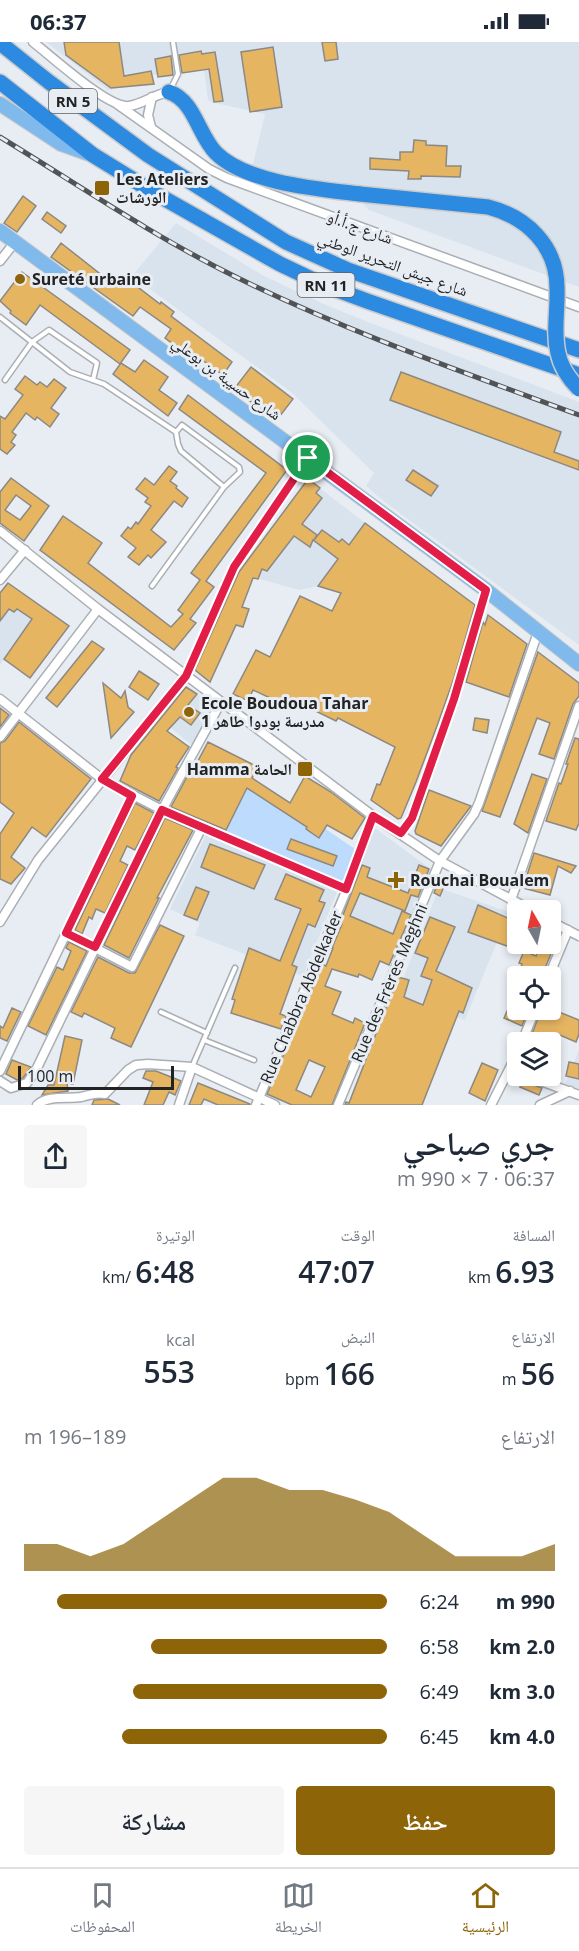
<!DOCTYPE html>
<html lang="ar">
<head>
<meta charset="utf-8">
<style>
  :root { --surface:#fff; --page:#f6f6f7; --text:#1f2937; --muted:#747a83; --line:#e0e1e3; --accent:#8d6408 }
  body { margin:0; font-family:"Open Sans","Noto Naskh Arabic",sans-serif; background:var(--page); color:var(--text); direction:rtl; height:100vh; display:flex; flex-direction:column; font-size:22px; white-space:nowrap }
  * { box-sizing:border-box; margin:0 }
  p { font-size:20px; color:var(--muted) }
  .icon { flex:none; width:33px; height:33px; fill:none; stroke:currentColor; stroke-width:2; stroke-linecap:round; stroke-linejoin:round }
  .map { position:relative; height:1063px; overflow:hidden; direction:ltr }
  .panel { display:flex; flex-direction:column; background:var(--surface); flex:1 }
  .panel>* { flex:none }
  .needle { width:39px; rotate:351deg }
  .tools { position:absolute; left:507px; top:858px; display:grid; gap:12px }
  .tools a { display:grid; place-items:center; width:54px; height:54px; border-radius:6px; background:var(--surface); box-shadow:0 3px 9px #0003; font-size:30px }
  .scale { position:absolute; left:18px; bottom:15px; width:156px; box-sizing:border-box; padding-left:6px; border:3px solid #212325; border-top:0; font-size:16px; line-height:21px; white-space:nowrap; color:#212325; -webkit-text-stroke:4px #e8edf3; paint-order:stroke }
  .pin { position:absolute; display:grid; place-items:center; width:51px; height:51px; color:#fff; margin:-26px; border:3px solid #fff; border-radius:50%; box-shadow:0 2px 6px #0007 }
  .round { display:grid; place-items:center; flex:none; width:63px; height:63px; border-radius:6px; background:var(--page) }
  .summary { display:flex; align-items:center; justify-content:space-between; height:102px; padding:0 24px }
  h1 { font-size:33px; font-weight:600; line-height:45px }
  .figures { display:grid; grid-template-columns:repeat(3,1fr); gap:9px; height:102px; padding:6px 24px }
  .figures div { display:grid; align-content:center }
  .figures b { font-size:30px; font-weight:600 }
  .figures small { font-size:16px; font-weight:400 }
  .figures p { font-size:16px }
  .chart { height:168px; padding:12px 24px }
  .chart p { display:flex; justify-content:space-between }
  .chart svg { width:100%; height:108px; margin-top:6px; fill:var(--accent); opacity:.7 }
  .action { display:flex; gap:12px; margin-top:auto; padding:12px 24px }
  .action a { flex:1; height:69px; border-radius:6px; background:var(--accent); color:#fff; font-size:24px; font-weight:600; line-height:69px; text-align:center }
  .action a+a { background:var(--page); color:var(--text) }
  ul { padding:0 24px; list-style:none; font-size:20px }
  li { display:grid; grid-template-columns:96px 72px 1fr; align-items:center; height:45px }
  li i { height:15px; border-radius:8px; background:var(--accent) }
  .status { display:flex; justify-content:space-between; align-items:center; height:42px; padding:0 30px; background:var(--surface); direction:ltr }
  .status svg { height:16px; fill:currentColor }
  .dock { display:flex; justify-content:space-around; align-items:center; height:84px; border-top:2px solid var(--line); background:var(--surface); font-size:16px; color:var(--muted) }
  .dock a { display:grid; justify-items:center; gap:3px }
  .dock .selected { color:var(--accent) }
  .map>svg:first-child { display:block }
  .built { fill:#d8e3ee }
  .green { fill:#bddcfd }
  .building { fill:#e6b562; stroke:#8c8882; stroke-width:1.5; fill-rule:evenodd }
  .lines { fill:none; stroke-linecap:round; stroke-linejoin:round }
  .service-casing { stroke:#aaafb4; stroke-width:7 }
  .minor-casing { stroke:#aaafb4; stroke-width:11 }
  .primary-casing { stroke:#cacacb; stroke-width:16 }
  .motorway-casing { stroke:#cacacb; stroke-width:18 }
  .service { stroke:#fff; stroke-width:4 }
  .minor { stroke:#fff; stroke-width:8 }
  .primary { stroke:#80b9ec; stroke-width:14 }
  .motorway { stroke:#2c8ae0; stroke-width:15 }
  .rail-casing { stroke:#515457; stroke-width:5 }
  .rail { stroke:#e8edf3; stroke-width:3; stroke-dasharray:9; stroke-linecap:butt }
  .motorway-bridge-casing { stroke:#cacacb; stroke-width:18; stroke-linecap:butt }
  .motorway-bridge { stroke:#2c8ae0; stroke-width:15 }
  .route-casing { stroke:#fff; stroke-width:12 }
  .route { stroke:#e11d48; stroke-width:8 }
  .poi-dot { fill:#8d6408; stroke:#e8edf3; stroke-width:2 }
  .labels { text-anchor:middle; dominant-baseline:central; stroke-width:6; stroke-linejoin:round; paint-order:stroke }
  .shield { fill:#e8edf3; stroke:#5d6063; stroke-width:1.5 }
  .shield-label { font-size:15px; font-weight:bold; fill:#212325 }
  .poi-label { font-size:16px; font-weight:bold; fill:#212325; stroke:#e8edf3; text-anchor:start }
  .street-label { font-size:16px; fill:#212325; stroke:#e8edf3 }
</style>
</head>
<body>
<div class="status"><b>06:37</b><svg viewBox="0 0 49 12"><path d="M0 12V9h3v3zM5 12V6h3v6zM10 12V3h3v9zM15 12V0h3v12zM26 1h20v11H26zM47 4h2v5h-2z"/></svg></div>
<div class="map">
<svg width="579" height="1063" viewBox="0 0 579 1063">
  <rect width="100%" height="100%" fill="#e8edf3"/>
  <g class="built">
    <polygon points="46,0 579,0 579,245 369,168 361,159 250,135 265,72 211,60 208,58 204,28 153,33 153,40 108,48"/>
    <polygon points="176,181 264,234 326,263 368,280 579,360 579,603 386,461 366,444 374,431 291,350 132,234"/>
    <polygon points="308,437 365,481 318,544 300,548 238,531"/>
    <polygon points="8,541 40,565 0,623 0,551"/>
    <polygon points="185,644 216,664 193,704 160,677"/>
    <polygon points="376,787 432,828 401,907 335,880 370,788"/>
    <polygon points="206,793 337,850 303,934 195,893 200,881 170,867"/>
    <polygon points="439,846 509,870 465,978 397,952"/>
    <polygon points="579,1008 579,1048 565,1042"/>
  </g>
  <polygon class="green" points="252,737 355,807 343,839 224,791"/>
  <g class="building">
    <polygon points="64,0 119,0 124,34 151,29 154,42 111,46 66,13"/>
    <polygon points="322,0 336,0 338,17 325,19"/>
    <polygon points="273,5 282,65 250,70 241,10"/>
    <polygon points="201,9 202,12 215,10 223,59 214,60 209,27 182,31 179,13"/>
    <polygon points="171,14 173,33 158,35 155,17"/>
    <polygon points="414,98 426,99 426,103 447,104 446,124 461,124 460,135 421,134 421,137 408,137 409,129 370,127 370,116 400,118 400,110 413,110"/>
    <polygon points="23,154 36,164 17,190 4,181"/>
    <polygon points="47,170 66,184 61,191 42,177"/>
    <polygon points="61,201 108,238 126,236 160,262 161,260 174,270 171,274 232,320 223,333 191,310 189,314 165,296 171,287 140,265 133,274 51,215"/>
    <polygon points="22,230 130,308 120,322 40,263 26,283 10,271 11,269 0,259"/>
    <polygon points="144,318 168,335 159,348 177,361 168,374 113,332 121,321 135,330"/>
    <polygon points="251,325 293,357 276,379 234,347"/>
    <polygon points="401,330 561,390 554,410 579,419 579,428 390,358"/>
    <polygon points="25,334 37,343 40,340 47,345 54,337 66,346 51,366 59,372 50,385 37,375 35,378 26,371 12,390 16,393 11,400 15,403 7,412 0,407 0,374 5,377 23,353 15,347"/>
    <polygon points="188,353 287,428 206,539 214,545 190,577 196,581 174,608 40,508 63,474 102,501 88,521 171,585 183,572 178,568 200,538 191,531 266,431 179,367"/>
    <polygon points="169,424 177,430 170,439 177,444 176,446 188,456 182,465 174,459 151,488 166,500 151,516 148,513 139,523 128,515 136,506 121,494 128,485 131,487 136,480 138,482 151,464 145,460 148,456 136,447 145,436 154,443"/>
    <polygon points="413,428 438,444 431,454 406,438"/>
    <path d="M11,436L49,464L24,499L0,481V450ZM16,453L31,464L20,478L5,468Z"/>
    <polygon points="308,437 320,446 316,451 322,456 302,482 317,493 314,498 322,488 339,500 342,497 349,503 365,481 475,563 454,636 437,684 416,740 401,776 398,777 371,758 377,742 380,743 395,705 338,676 336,679 283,653 279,660 253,648 248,659 233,652 256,608 270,615 300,554 332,569 341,551 318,544 338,517 313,498 310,505 294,494 267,529 262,527 258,537 253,536 242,565 249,567 243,585 236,583 210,640 195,628 239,530"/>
    <polygon points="8,541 69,584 30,636 4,617 32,577 17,567 14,570 9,567 0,579 0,551"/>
    <polygon points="488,573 527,602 509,655 466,640 483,580 485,583"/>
    <polygon points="92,599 104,607 57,665 46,656"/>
    <polygon points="538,610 579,641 579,654 573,662 554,717 539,712 550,681 537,676 500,775 482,769"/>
    <polygon points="139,629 159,642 148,658 129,645"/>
    <polygon points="103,641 121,656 125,649 128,665 134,670 111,696"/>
    <polygon points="186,645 197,652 188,663 200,671 191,683 180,675 167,689 189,705 176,725 178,726 159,759 120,739 131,713"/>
    <polygon points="0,666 9,673 0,685"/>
    <polygon points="475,676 489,678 487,691 473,688"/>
    <polygon points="19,680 91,737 46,795 32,785 11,815 25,826 11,842 0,837 0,792 14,771 0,760 0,701 5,699"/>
    <polygon points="575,696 579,697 579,781 576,788 546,779 559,741 561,742 568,722 566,722"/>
    <polygon points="208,700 258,725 252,736 290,761 305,734 331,750 365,776 352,797 327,783 319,796 306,787 307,785 247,746 226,788 171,765 189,731 191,732"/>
    <polygon points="532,732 547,737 528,791 514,782"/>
    <polygon points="429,748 471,764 441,804 416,792 415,789"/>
    <polygon points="135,761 154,771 135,808 127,804 120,819 128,823 105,871 96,867 92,877 89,875 82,892 75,888"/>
    <polygon points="165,776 193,788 157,856 159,856 129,916 104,903"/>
    <polygon points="291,797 337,814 333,824 287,807"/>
    <polygon points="210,802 265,823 254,847 201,825"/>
    <polygon points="534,811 576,824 571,831 558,824 550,853 523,846"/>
    <path d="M362,823L370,826L367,835L408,851L419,823L429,827L418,855L411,853L405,869L360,851L350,874L393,892L402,869L411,873L389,923L380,919L372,938L359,932L358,935L332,927L325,944L341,950L332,972L353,981L355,976L365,981L332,1063H292L267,1052L322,922L326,924L333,906H332L342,882L340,881ZM309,1018L325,1025L311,1055L296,1048Z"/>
    <polygon points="286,832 324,848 319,859 325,861 315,885 308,882 292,923 297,925 280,972 286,974 281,987 231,971 235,958 232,957 249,906 280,919 301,867 275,857"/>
    <polygon points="438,840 445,842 440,854 434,851"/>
    <polygon points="196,845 209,850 197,878 184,873"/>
    <polygon points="478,863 510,877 511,874 518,876 518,908 468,890"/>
    <polygon points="430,875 455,885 436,929 472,946 463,971 459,969 422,1063 345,1063 346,1060 349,1061 398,935 409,938 404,955 423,963 432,938 421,934 428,916 415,911"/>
    <polygon points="160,883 184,894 131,1005 111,996 115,986 84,971 82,975 71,970 98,915 129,931 135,931"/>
    <polygon points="69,900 87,909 46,993 28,984 57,925 63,928 71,909 66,906"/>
    <polygon points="541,902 555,902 543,931 536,928 534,934 518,934 522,922 519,921 524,909 536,914"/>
    <polygon points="518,945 518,968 528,968 522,984 504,976"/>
    <polygon points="12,966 21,970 7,999 0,996 0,984 3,986"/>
    <polygon points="541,968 554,968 579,978 579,992 576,1000 555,991 551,1000 529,1000"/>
    <polygon points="65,994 82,998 73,1042 67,1041 68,1049 42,1053 48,1043 54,1043"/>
    <polygon points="12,1018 31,1025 23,1036 17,1038 6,1032"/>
    <polygon points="569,1020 579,1022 579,1037 566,1034"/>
    <polygon points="482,1021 498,1028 485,1059 469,1051"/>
    <polygon points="146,1029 156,1029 181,1039 175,1053 169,1050 163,1063 144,1063 153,1040 143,1036"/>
    <polygon points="523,1039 542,1046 539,1053 520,1045"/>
    <polygon points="198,1041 250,1062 250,1063 218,1063 204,1057 201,1063 189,1063"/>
    <polygon points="108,1057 120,1063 92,1063 94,1058"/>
  </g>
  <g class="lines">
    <g class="service-casing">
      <g id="service">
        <polyline points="170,48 178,32 173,0"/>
        <polyline points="0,275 70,330 104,342 176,390 182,383 239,425 240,430 224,445 152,544"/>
        <polyline points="5,338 32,300 49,288 97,321 93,338"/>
        <polyline points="176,390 178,402 181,409 224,445"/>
        <polyline points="161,970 207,991"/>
        <polyline points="204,998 254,1018"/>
        <polyline points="192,1025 235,926"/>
      </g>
    </g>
    <g class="minor-casing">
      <g id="minor">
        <path d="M33,0C51,14 109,67 129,64C143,62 155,52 169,50"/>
        <polyline points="117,62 209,127 227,136 579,265"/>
        <polyline points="151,85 148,73 152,55"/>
        <polyline points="0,219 15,200"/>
        <polyline points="0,489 98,567 373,774 440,819 531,868"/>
        <polyline points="0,538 25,508"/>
        <polyline points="0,657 102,737 162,768 347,847"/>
        <polyline points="0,695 98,567"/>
        <polyline points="401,791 412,776 454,657 486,548"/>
        <polyline points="511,858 579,664"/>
        <polyline points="550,879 579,894"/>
        <polyline points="0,880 38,818 186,634 234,525 308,416"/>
        <polyline points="66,891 132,925 202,785"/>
        <polyline points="549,934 568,888"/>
        <polyline points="522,1000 535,968"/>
        <polyline points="0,1029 132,754"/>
        <polyline points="527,1034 579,1053"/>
        <polyline points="0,1039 11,1046 27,1041 36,1028 162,768 221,660"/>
        <path d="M37,1063C48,1053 67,1057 81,1055C90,1053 96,1050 105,1052L128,1028L136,1023L148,1022L192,1025L275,1063"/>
        <polyline points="179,1063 192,1025"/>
        <polyline points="256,1063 347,847 373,774"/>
        <polyline points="338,1063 440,819 474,772 479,761 538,590"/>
        <polyline points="491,1063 518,1010"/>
        <polyline points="540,1063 570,1049"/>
      </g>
    </g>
    <g class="primary-casing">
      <g id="primary">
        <polyline points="0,62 61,102 89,112"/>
        <polyline points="0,189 486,548 579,622"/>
      </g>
    </g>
    <g class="motorway-casing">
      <g id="motorway">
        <polyline points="0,1 49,40 148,113 286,200 348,228 579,308"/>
        <polyline points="0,40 93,113 158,153 280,222 324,243 367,259 579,333"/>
        <path d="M169,50C195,59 198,93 216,111C246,141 318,147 360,152"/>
      </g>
    </g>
    <use href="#service" class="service"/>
    <use href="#minor" class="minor"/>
    <use href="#primary" class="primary"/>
    <use href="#motorway" class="motorway"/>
    <g class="rail-casing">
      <path id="rail" d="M0,95C77,142 153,194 234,234C345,289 463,330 579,373"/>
    </g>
    <use href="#rail" class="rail"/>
    <g class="motorway-bridge-casing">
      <path id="motorway-bridge" d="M360,152L488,165C527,175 557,204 557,246C558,268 553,290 558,311C561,326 569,337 579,347"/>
    </g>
    <use href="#motorway-bridge" class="motorway-bridge"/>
  </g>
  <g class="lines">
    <g class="route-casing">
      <polygon id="route" points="308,416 486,548 454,657 412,776 401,791 373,774 346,847 162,768 95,905 66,891 132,754 102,737 186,634 234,525"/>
    </g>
    <use href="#route" class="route"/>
  </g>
  <g class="poi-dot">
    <rect x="94" y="138" width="16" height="16" rx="3"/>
    <circle cx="20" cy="237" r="6"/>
    <circle cx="189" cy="670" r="6"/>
    <rect x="297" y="719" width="16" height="16" rx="3"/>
    <path d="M393 829h6v6h6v6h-6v6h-6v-6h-6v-6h6z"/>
  </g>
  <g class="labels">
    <g class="shield">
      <rect x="49" y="47" width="48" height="24" rx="4.5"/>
      <rect x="297.5" y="231" width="57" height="24" rx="4.5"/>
    </g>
    <g class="shield-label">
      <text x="73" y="59">RN 5</text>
      <text x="326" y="243">RN 11</text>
    </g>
    <g class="poi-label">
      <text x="116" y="137">Les Ateliers<tspan x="116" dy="18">الورشات</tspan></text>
      <text x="32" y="237">Sureté urbaine</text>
      <text x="201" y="661">Ecole Boudoua Tahar<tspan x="201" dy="18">1 مدرسة بودوا طاهر</tspan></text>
      <text x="292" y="727" text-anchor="end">Hamma الحامة</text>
      <text x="410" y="838">Rouchai Boualem</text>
    </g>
    <g class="street-label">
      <text transform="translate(360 185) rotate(20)">شارع ج.أ.أو</text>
      <text transform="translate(393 222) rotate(20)">شارع جيش التحرير الوطني</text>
      <text transform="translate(227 336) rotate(36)">شارع حسيبة بن بوعلي</text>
      <text transform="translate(389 941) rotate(-67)">Rue des Frères Meghni</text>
      <text transform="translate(301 955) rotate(-67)">Rue Chabbra Abdelkader</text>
    </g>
  </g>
</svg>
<div class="tools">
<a><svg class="needle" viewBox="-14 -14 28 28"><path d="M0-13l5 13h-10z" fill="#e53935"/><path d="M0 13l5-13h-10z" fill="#747a83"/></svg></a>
<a><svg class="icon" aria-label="locate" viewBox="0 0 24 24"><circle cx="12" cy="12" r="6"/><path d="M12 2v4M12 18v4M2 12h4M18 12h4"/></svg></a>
<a><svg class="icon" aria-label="layers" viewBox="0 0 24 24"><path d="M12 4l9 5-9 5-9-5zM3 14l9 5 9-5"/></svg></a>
</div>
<div class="scale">100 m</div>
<div class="pin" style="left:308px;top:416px;background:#1e9e55"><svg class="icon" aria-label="arrive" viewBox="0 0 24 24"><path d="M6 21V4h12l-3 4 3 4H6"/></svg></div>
</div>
<section class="panel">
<div class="summary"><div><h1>جري صباحي</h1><p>06:37 · 7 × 990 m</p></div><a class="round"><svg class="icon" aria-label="share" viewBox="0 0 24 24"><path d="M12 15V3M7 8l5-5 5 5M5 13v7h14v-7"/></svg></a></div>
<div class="figures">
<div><p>المسافة</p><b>6.93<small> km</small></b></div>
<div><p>الوقت</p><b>47:07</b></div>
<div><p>الوتيرة</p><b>6:48<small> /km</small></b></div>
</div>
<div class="figures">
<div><p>الارتفاع</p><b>56<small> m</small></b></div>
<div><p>النبض</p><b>166<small> bpm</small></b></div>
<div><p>kcal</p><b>553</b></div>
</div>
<div class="chart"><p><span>الارتفاع</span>189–196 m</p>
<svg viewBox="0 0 160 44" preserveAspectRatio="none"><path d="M0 44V33L10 33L20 38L30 33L40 24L50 15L60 6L70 6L80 11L90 11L100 15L110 20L120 29L130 38L140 38L150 38L160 33V44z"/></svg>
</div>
<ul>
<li><b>990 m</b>6:24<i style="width:91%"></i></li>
<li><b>2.0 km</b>6:58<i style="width:65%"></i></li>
<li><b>3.0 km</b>6:49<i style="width:70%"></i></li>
<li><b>4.0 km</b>6:45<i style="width:73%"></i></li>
</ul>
<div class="action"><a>حفظ</a><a>مشاركة</a></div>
</section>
<nav class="dock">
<a class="selected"><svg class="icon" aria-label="home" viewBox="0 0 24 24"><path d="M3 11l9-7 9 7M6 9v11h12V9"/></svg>الرئيسية</a>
<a><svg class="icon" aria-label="map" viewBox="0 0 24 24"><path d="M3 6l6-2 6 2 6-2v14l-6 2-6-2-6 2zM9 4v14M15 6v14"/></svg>الخريطة</a>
<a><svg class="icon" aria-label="saved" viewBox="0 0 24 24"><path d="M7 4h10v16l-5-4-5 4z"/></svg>المحفوظات</a>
</nav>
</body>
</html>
